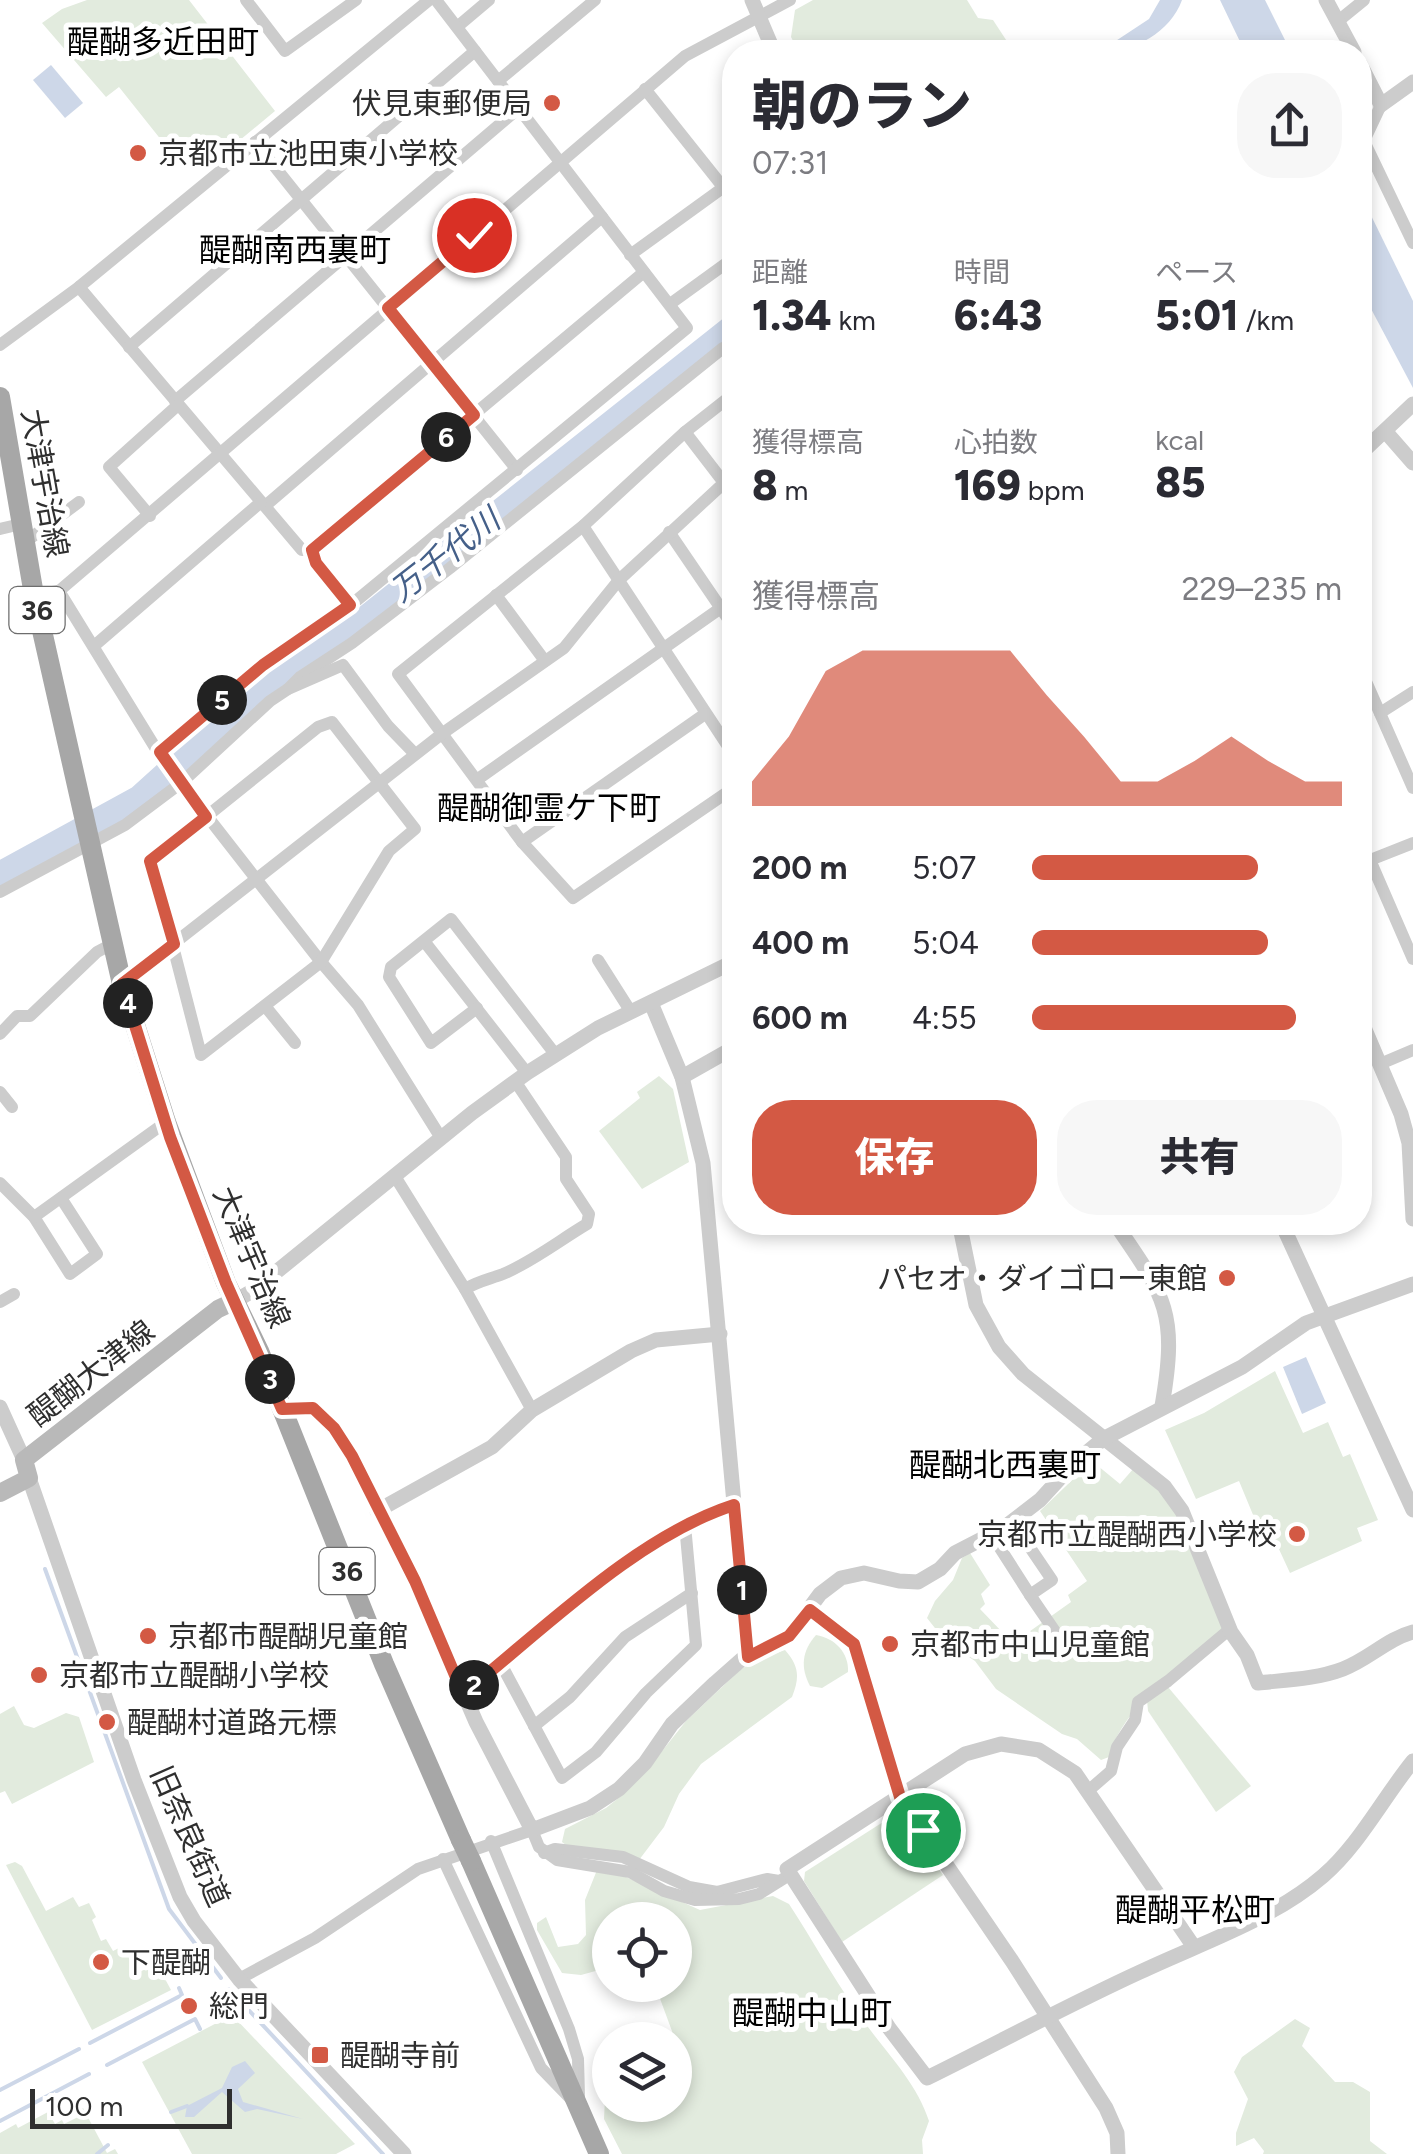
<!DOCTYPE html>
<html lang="ja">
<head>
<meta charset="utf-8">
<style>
  :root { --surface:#fff; --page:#f7f7f7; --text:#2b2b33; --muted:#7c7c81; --accent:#d35944 }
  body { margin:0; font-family:Figtree,"Noto Sans JP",sans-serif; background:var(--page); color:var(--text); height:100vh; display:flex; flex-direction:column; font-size:38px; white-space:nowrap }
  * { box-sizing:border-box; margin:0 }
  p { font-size:32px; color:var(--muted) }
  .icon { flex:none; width:55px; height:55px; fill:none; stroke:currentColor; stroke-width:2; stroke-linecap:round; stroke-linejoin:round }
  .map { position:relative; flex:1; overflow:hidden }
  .sheet { position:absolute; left:722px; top:40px; width:650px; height:1195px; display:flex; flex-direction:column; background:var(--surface); border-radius:40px; box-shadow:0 5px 15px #0003 }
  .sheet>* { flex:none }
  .tools { position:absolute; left:592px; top:1902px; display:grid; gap:20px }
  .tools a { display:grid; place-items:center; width:100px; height:100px; border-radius:50%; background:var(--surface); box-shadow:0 5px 15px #0003; font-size:50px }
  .scale { position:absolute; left:30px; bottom:25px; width:202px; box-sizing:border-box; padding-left:10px; border:5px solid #2f2f2f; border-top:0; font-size:28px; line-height:35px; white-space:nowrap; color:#2f2f2f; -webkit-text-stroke:8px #fff; paint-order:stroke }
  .pin { position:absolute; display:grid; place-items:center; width:85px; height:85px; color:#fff; margin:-42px; border:5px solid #fff; border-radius:50%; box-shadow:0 2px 10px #0007 }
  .km { position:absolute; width:50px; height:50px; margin:-25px; border-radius:50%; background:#222; color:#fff; font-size:28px; line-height:50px; text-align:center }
  .round { display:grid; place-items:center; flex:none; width:105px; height:105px; border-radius:40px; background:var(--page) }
  .headline { display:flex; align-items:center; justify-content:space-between; height:170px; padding:0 30px }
  h1 { font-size:55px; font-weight:800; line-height:75px }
  .stats { display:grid; grid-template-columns:repeat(3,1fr); gap:15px; height:170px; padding:10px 30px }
  .stats div { display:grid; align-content:center }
  .stats b { font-size:42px; font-weight:800 }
  .stats small { font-size:28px; font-weight:400 }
  .stats p { font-size:28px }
  .chart { height:280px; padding:20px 30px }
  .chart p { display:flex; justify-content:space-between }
  .chart svg { width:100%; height:180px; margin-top:10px; fill:var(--accent); opacity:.7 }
  .button { display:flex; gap:20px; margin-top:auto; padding:20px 30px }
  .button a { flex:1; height:115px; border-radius:40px; background:var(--accent); color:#fff; font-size:40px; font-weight:800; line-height:115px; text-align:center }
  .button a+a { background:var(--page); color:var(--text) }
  ul { padding:0 30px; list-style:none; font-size:32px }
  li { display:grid; grid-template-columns:160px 120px 1fr; align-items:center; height:75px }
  li i { height:25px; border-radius:12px; background:var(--accent) }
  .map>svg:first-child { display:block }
  .green { fill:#e2ebde }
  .water { fill:#cdd7e8 }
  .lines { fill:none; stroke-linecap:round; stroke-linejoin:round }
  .stream { stroke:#cdd7e8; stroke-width:4 }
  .river { stroke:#cdd7e8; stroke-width:25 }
  .minor { stroke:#ccc; stroke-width:12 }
  .tertiary { stroke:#ccc; stroke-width:15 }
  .secondary { stroke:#b9b9b9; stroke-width:18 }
  .primary { stroke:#a7a7a7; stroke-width:20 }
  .primary-bridge { stroke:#a7a7a7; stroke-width:20 }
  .route-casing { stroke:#fff; stroke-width:20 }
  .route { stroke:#d35944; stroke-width:12 }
  .poi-dot { fill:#d35944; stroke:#fff; stroke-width:4 }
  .labels { text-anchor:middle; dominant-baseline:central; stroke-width:10; stroke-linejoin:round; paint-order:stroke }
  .shield { fill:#fff; stroke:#6d6d6d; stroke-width:2.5 }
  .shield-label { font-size:28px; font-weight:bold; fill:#2f2f2f }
  .poi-label { font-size:30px; fill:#2f2f2f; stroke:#fff; text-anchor:start }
  .street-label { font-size:30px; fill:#2f2f2f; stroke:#fff }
  .neighbourhood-label { font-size:32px; fill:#000; stroke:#fff }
  .water-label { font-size:32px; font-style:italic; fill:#456089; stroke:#fff }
</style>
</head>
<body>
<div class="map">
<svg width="1413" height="2154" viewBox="0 0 1413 2154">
  <rect width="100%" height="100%" fill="#fff"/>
  <g class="green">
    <polygon points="87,0 189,0 275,111 211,164 205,158 191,156 176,144 162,141 119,87 106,97 42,23 62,9"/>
    <polygon points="813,0 967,0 978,18 993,20 1014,52 799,52 791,37 795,10"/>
    <polygon points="659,1076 673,1089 689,1162 642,1189 599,1131 640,1098 637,1092"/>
    <polygon points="1275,1371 1303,1433 1328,1422 1343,1457 1350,1454 1378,1520 1357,1528 1362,1541 1290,1573 1265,1519 1256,1522 1239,1481 1196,1499 1165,1430 1204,1413"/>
    <path d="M1092,1461L1120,1484L1134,1468C1149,1483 1168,1496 1178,1516C1197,1550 1205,1592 1224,1629C1186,1663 1122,1706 1109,1757L1101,1760L1077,1739L1062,1734L996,1689L975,1661L946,1642L927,1618L935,1601L953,1580L962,1558L970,1553L990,1585L981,1594L985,1604L980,1609L1005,1635L1016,1628L1026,1634L1071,1602L1068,1595L1087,1581L1040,1511Z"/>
    <path d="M816,1635C835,1638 849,1653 848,1672L822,1688L810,1686C800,1667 802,1651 816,1635Z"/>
    <path d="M785,1650C799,1666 800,1677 792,1697L701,1764L679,1794L664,1827L639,1860L566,1845L562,1842L565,1829L606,1808L621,1796L651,1765L686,1721L740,1670L756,1660Z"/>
    <polygon points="1168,1687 1251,1786 1216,1812 1148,1711 1147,1700"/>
    <polygon points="14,1706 24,1725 34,1728 66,1713 79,1717 94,1762 12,1804 5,1791 0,1793 0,1714"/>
    <polygon points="894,1815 903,1819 943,1875 842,1942 804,1881 805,1872"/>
    <polygon points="15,1862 22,1866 46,1911 73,1897 79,1907 89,1903 96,1917 92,1920 101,1941 106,1939 113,1951 123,1946 137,1973 157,1964 171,1990 92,2030 6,1865"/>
    <path d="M599,1865L700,1910L773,1896L789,1904C812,1939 832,1976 856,2010C880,2047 915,2078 929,2121L922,2140L923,2154H622L604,2119L605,2098L610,2094V2105H675V2083L684,2080L676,2042L655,1985H675V1920H610V1967L581,1975L562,1973L537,1930V1923L546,1917L558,1947L578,1944L586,1935L585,1900Z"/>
    <polygon points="232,2015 355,2144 336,2154 192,2154 142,2062"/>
    <polygon points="1295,2019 1310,2028 1302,2046 1335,2082 1353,2082 1370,2092 1370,2141 1387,2154 1263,2154 1264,2151 1254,2138 1236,2146 1236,2133 1248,2099 1234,2072 1242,2057"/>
    <polygon points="83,2108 107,2153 115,2149 118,2154 0,2154 0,2133 16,2124 18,2128 48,2112 55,2124 62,2120 64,2124 80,2116 78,2111"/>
  </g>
  <g class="water">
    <path d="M1160,0H1182C1170,33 1133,53 1099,52L1149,19Z"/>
    <polygon points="1220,0 1265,0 1291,52 1245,52"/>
    <polygon points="51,65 83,103 65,118 33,80"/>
    <polygon points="1360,193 1413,301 1413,388 1360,288"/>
    <polygon points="1306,1357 1326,1403 1302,1414 1283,1367"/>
    <polygon points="245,2061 255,2073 238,2089 243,2102 303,2119 257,2109 245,2112 222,2092 194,2117 185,2117 187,2106 222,2088 232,2067"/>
  </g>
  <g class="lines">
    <g class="stream">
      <polyline points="45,1569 169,1909 221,1978"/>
      <polyline points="229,1989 383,2154"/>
      <polyline points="90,2043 182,1995 179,1988"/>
      <polyline points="107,2065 195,2019 200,2029"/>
      <polyline points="0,2090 79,2049"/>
      <polyline points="171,2112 187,2106"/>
      <polyline points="0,2121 89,2074"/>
      <polyline points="97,2154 108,2145"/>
    </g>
    <polyline class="river" points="0,874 139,798 253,695 353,628 735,325"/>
    <g class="minor">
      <polyline points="246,0 285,51 356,0"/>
      <polyline points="1337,22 1364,0"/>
      <polyline points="457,27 489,0"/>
      <polyline points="1152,49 1153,52"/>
      <polyline points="498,81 595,0"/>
      <polyline points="645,89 735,202"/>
      <polyline points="1381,105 1364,141 1413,243"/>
      <polyline points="255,142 517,470"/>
      <polyline points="630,255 724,187"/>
      <polyline points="79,287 302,550 312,550 317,563 351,605"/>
      <polyline points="670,304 735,257"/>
      <polyline points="0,345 79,287 429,0"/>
      <polyline points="129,347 475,51"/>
      <polyline points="175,401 519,108"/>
      <polyline points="735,409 727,399 685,432 583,526 398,674 522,842 573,898 735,787"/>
      <polyline points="685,432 735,497"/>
      <polyline points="265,506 602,217"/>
      <polyline points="150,516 109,467 178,405"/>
      <polyline points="583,526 735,757"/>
      <polyline points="0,529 21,524"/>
      <polyline points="669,532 735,629"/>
      <polyline points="24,543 79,502"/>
      <polyline points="312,550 644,272"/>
      <polyline points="59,591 685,56 790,0"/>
      <polyline points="34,595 59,591 161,757 321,962 358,1005 441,1138"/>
      <polyline points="496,595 545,661"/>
      <polyline points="94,646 261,502"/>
      <polyline points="1360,668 1413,788"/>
      <polyline points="288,689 300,677 352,643 450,568 723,348 735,343"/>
      <polyline points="1380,713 1413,692"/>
      <polygon points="332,722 415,829 389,851 321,962 201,1055 151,861 318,727"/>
      <polyline points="160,752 263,665 351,605 687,328 436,0"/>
      <polyline points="478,779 735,598"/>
      <polyline points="522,842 705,714"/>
      <polyline points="1370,860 1413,959"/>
      <polyline points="1360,864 1413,843"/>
      <polyline points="0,892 125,825 181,783 270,701 288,689 343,665 388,726 415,754"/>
      <polyline points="424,941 527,1073"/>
      <polyline points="598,960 631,1012"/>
      <polyline points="122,984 443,733 564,648 619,580 724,483"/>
      <polyline points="265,1006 295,1043"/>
      <polyline points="477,1008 431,1043 389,977 391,967 451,919 555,1054"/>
      <polyline points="0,1034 17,1016 30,1016 97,952 114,943"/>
      <polyline points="1380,1064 1413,1050"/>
      <polyline points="0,1092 12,1107"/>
      <polyline points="396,1178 465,1289 532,1410"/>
      <polyline points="0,1183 34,1217 70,1274 97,1254 61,1198"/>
      <polyline points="34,1217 166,1122"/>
      <path d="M465,1289C478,1281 490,1279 503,1274C532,1262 560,1240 587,1224L589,1214L566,1179V1157L515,1081"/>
      <polyline points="0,1302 14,1294"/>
      <polyline points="1012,1521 1052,1580 1030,1595 1056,1633"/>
      <polyline points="991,1534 1030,1595"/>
      <polyline points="501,1664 562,1778 596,1752 646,1693 696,1645 685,1525"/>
      <path d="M463,1694C543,1630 637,1536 734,1505"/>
      <polyline points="534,1726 570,1697 625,1637 692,1593"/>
      <polyline points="1088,1791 1111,1771 1117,1747 1135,1720 1138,1702 1168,1681 1230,1629"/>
      <polyline points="491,1841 569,2029 578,2059 579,2097"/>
      <polyline points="544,1853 555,1849 623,1857 689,1887 717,1892 767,1879 779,1881"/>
      <polyline points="443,1859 541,2068 571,2099"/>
      <polyline points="239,1979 315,1938 418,1869 532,1830 539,1847 557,1860 630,1872 664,1891 695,1900 739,1899 759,1894 791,1874"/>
    </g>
    <g class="tertiary">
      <polyline points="752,0 774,52"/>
      <polyline points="1326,0 1354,52"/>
      <polyline points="1360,64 1381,105 1413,82"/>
      <polyline points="1385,431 1413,463"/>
      <polyline points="1360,454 1413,404"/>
      <polyline points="651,1003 682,1077 703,1163 748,1657"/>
      <polyline points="1360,1018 1401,1114 1409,1143 1413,1219"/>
      <polyline points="682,1077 735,1047"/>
      <path d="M959,1222L976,1305L999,1347L1023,1374L1164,1486L1182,1511L1231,1632L1247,1655L1258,1683C1286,1680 1317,1679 1343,1669C1369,1659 1387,1639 1413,1632"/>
      <path d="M1114,1222C1166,1297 1178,1313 1162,1406"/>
      <polyline points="1281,1222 1413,1510"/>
      <polyline points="235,1301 254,1290 472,1113 527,1073 598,1028 735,961"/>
      <polyline points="0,1407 24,1460"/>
      <polyline points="282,1409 313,1408 333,1428 352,1456 415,1581 476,1722 532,1830 590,1808 619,1789 645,1763 672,1724 715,1683 741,1660 789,1636 820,1594 841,1578 864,1573 899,1581 918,1582 940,1569 955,1553 1005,1527 1040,1500 1073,1464 1103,1439 1242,1367 1306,1323 1413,1284"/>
      <polyline points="29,1478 134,1780 180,1897 194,1921 239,1979 404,2154"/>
      <polyline points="377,1511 492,1447 532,1410 631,1351 656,1340 720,1334"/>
      <polyline points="809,1610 854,1644 900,1797 1012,1961 1106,2108 1117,2133 1118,2154"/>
      <path d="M1194,1947L1075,1773L1039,1750L1001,1744L965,1754L787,1869L889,2028L927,2078C998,2043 1068,2005 1140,1972C1201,1943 1272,1920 1323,1876C1359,1845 1383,1798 1413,1761"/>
    </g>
    <polyline class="secondary" points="0,1493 29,1478 24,1460 218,1309 235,1301"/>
    <g class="primary">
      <polyline points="0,397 34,595 85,821 122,984 166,1122 226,1283 259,1351 384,1664 461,1840"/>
      <polyline points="471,1861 599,2154"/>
    </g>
    <polyline class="primary-bridge" points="461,1840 471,1861"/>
  </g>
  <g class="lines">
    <g class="route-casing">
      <path id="route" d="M474,235L388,308L474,415L312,550L316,563L350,605L263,665L160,752L206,817L150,861L174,944L122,984L170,1137L226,1283L282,1409L313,1408L334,1428L352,1456L415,1581L463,1694C543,1630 637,1536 734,1505L748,1657L789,1636L810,1610L854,1644L900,1797L923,1830"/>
    </g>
    <use href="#route" class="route"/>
  </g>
  <g class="poi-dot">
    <circle cx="552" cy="103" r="10"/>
    <circle cx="138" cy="153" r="10"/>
    <circle cx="1227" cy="1278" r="10"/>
    <circle cx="1297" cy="1534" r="10"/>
    <circle cx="148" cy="1636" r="10"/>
    <circle cx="890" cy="1644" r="10"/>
    <circle cx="39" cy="1675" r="10"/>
    <circle cx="107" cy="1722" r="10"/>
    <circle cx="101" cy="1962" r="10"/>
    <circle cx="189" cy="2006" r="10"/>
    <rect x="310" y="2045" width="20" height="20" rx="5"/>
  </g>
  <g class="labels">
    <g class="shield">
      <rect x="9.5" y="587" width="55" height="46" rx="8"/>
      <rect x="319.5" y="1548" width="55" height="46" rx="8"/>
    </g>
    <g class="shield-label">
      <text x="37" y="610">36</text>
      <text x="347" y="1571">36</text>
    </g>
    <g class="poi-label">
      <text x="532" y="103" text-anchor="end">伏見東郵便局</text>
      <text x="158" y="153">京都市立池田東小学校</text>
      <text x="1207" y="1278" text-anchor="end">パセオ・ダイゴロー東館</text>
      <text x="1277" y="1534" text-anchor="end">京都市立醍醐西小学校</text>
      <text x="168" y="1636">京都市醍醐児童館</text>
      <text x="910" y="1644">京都市中山児童館</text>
      <text x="59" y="1675">京都市立醍醐小学校</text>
      <text x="127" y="1722">醍醐村道路元標</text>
      <text x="121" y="1962">下醍醐</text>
      <text x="209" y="2006">総門</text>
      <text x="340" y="2055">醍醐寺前</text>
    </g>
    <g class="street-label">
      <text transform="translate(45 483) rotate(80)">大津宇治線</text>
      <text transform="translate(252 1257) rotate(67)">大津宇治線</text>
      <text transform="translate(91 1373) rotate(-38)">醍醐大津線</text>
      <text transform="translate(190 1836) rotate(66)">旧奈良街道</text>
    </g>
    <g class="neighbourhood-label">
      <text x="163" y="42">醍醐多近田町</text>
      <text x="295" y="250">醍醐南西裏町</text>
      <text x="549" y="808">醍醐御霊ケ下町</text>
      <text x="1005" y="1465">醍醐北西裏町</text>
      <text x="1195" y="1910">醍醐平松町</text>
      <text x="812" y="2013">醍醐中山町</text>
    </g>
    <g class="water-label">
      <text transform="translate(445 555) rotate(-38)">万千代川</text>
    </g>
  </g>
</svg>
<div class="tools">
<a><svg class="icon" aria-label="locate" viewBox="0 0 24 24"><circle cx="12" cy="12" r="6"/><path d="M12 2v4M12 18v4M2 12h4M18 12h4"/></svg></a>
<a><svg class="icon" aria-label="layers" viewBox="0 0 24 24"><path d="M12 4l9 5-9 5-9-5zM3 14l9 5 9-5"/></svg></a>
</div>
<div class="scale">100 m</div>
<div class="pin" style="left:923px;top:1830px;background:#1e9e55"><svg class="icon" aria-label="arrive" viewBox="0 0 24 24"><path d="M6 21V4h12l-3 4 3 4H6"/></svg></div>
<div class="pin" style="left:474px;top:235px;background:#d93025"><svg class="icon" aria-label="check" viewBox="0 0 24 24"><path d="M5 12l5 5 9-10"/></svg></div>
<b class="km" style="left:742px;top:1590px">1</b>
<b class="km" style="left:474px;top:1685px">2</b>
<b class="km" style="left:270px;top:1379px">3</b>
<b class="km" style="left:128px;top:1003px">4</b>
<b class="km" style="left:222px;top:700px">5</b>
<b class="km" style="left:446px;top:437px">6</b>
<section class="sheet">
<div class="headline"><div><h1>朝のラン</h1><p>07:31</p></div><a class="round"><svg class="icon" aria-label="share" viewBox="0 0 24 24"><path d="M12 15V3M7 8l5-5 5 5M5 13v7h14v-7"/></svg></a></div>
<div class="stats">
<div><p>距離</p><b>1.34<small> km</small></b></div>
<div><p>時間</p><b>6:43</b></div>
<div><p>ペース</p><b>5:01<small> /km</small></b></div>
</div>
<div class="stats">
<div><p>獲得標高</p><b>8<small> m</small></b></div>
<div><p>心拍数</p><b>169<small> bpm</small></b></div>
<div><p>kcal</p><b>85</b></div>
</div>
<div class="chart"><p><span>獲得標高</span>229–235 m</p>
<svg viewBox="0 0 160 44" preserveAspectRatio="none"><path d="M0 44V38L10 27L20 11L30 6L40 6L50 6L60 6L70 6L80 17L90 27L100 38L110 38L120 33L130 27L140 33L150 38L160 38V44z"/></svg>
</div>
<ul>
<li><b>200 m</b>5:07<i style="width:73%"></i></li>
<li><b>400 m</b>5:04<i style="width:76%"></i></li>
<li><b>600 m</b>4:55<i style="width:85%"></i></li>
</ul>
<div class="button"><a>保存</a><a>共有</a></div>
</section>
</div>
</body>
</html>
